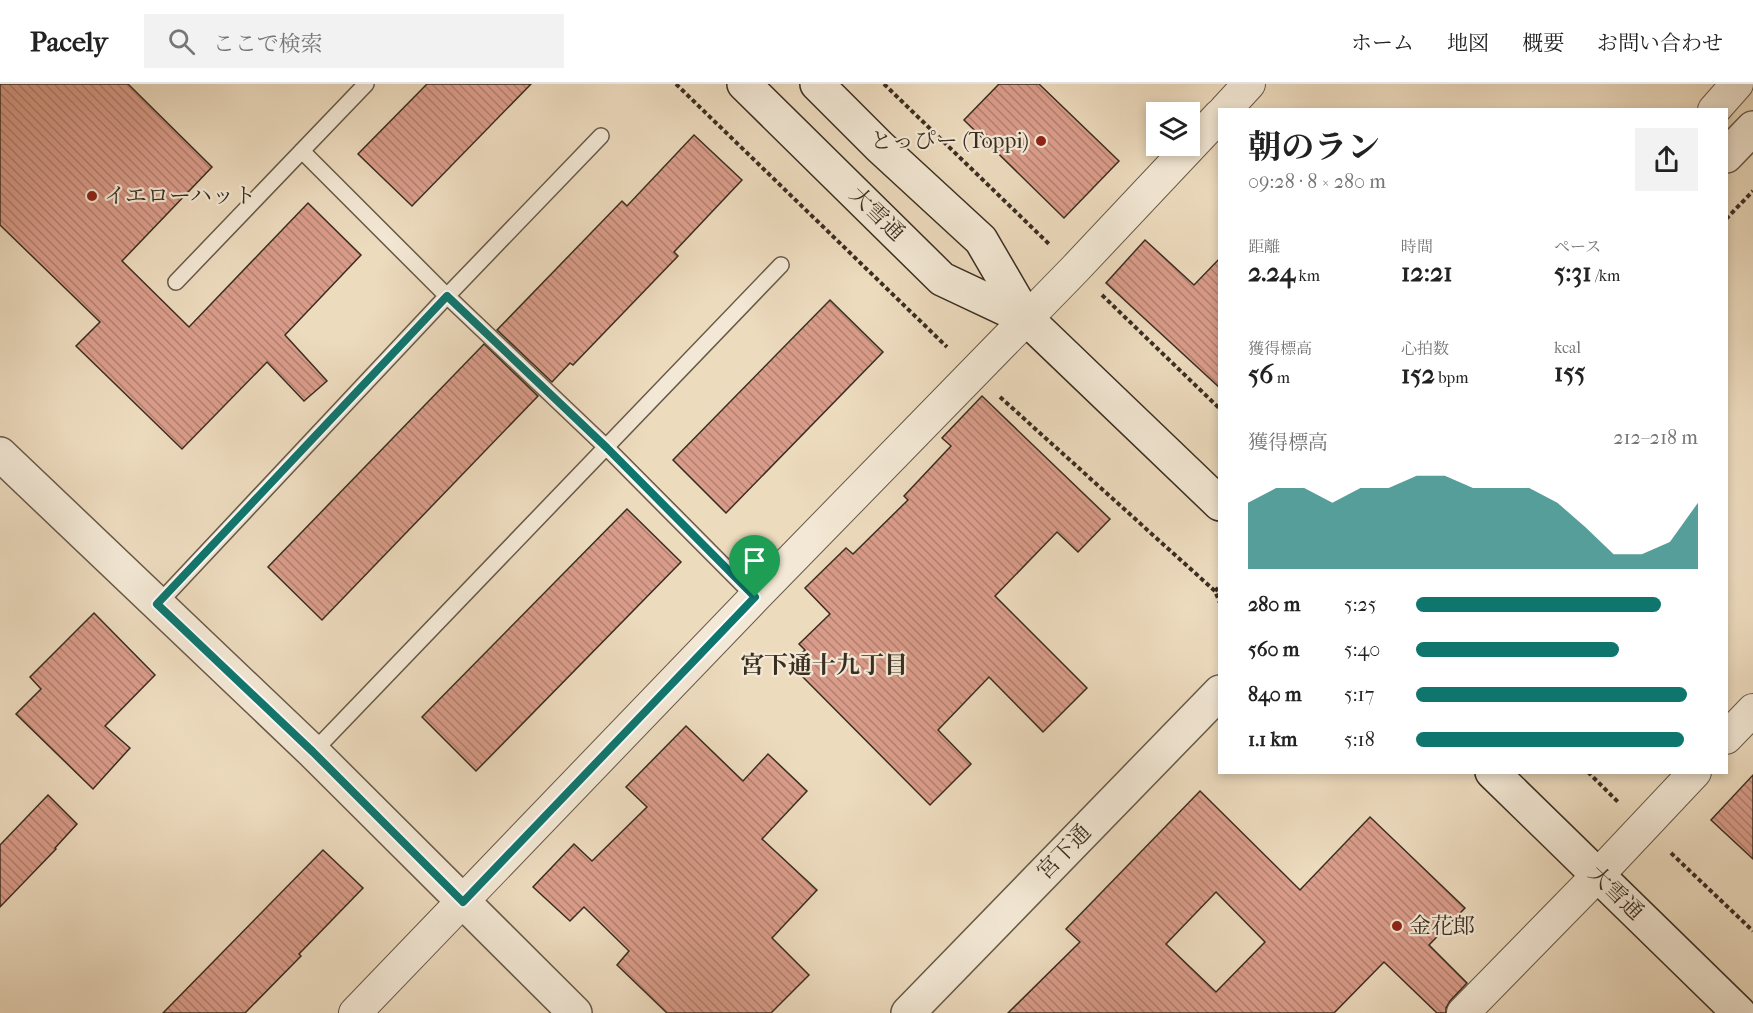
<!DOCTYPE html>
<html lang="ja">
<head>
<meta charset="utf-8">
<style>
  :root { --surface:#fff; --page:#f2f2f2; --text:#222; --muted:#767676; --line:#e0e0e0; --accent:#0f766e }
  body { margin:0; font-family:"IM FELL French Canon","Noto Serif JP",serif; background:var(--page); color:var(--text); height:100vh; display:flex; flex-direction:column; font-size:22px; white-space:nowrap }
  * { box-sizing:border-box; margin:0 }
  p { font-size:20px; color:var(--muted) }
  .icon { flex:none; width:33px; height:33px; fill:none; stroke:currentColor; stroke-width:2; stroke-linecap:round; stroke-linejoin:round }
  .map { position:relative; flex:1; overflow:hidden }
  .details { position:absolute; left:1218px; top:24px; width:510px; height:666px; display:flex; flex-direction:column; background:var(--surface); border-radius:0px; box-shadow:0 3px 9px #0003 }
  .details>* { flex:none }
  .controls { position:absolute; left:1146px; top:18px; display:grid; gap:12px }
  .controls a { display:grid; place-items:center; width:54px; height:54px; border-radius:0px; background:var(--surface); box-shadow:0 3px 9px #0003; font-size:30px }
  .pin { position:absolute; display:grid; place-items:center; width:51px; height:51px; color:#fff; margin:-62px -26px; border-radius:50% 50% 50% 0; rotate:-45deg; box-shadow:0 0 6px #0007 }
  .pin .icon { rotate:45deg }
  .round { display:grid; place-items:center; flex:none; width:63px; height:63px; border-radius:0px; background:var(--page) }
  .overview { display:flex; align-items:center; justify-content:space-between; height:102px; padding:0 30px }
  h1 { font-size:33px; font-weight:700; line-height:45px }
  .metrics { display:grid; grid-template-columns:repeat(3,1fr); gap:9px; height:102px; padding:6px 30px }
  .metrics div { display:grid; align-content:center }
  .metrics b { font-size:26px; font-weight:700 }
  .metrics small { font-size:16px; font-weight:400 }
  .metrics p { font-size:16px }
  .chart { height:168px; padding:12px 30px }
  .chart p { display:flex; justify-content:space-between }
  .chart svg { width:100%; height:108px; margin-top:6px; fill:var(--accent); opacity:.7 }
  ul { padding:0 30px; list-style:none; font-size:20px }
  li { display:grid; grid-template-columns:96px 72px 1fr; align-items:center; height:45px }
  li i { height:15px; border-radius:8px; background:var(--accent) }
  header { display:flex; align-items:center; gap:36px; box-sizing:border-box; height:84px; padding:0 30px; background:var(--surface); border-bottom:2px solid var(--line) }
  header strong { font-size:28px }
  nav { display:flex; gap:33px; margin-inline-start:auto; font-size:21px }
  .search { width:420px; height:54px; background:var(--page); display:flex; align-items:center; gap:15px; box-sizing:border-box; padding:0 21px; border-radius:0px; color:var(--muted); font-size:22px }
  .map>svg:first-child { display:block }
  .building { fill:url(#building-back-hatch); stroke:#3a2e21; stroke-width:1.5; fill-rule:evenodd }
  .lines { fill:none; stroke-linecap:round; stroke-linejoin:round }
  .service-casing { stroke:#675948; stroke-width:18 }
  .minor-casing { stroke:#675948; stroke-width:34 }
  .tertiary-casing { stroke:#675948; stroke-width:36 }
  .secondary-casing { stroke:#3a2e21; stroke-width:36 }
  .path { stroke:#3a2e21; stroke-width:4; stroke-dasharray:4.5 3; stroke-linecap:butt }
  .service { stroke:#f3e8d5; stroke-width:15 }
  .minor { stroke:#f3e8d5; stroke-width:32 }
  .tertiary { stroke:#f3e8d5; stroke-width:33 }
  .secondary { stroke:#f3e8d5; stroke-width:33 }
  .route-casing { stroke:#fff; stroke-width:12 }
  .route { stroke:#0f766e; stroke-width:8 }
  .poi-dot { fill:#8f2418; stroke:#f3e8d5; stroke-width:2 }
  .labels { text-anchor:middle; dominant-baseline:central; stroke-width:4.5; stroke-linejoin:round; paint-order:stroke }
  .poi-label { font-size:22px; fill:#3a2e21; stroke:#f3e8d5; text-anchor:start }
  .street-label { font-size:22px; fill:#3a2e21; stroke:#f3e8d5 }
  .neighbourhood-label { font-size:24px; font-weight:bold; fill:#3a2e21; stroke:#f3e8d5 }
</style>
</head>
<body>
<header>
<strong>Pacely</strong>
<div class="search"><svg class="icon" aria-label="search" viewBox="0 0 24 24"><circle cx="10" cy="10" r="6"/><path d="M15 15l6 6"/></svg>ここで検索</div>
<nav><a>ホーム</a><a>地図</a><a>概要</a><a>お問い合わせ</a></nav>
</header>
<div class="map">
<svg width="1753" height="929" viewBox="0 0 1753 929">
  <defs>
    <pattern id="building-back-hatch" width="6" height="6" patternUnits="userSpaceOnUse" patternTransform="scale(1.5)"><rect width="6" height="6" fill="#da9c8a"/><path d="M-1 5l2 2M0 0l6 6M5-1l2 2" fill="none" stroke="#b28070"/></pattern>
  </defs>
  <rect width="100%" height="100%" fill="#eddbbe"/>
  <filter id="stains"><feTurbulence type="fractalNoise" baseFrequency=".00333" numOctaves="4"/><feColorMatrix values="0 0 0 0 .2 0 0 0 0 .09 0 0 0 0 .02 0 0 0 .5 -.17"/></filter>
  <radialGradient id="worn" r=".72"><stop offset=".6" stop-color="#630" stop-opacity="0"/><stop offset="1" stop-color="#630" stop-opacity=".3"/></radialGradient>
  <g class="building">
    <polygon points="0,0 128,0 212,83 122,177 189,243 308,119 361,171 285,251 327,297 304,317 267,278 182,365 76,262 100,238 0,141"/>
    <polygon points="427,0 531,0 412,122 358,70"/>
    <polygon points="999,0 1039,0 1119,77 1064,134 964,36"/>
    <polygon points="694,51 742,96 674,168 678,172 573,281 570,279 552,298 497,246 622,117 627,122"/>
    <polygon points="1145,156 1194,201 1220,174 1220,304 1106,199"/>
    <polygon points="830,216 883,268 726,429 673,376"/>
    <polygon points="484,260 538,312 322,536 268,483"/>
    <polygon points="982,312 1110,435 1078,468 1057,448 995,512 1087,604 1043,648 989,593 938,646 971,680 930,721 790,580 805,566 799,560 830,530 805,504 846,464 853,470 908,416 904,412 951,362 942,354"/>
    <polygon points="627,425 681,478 476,687 422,633"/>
    <polygon points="94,529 155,591 105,642 130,664 93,705 16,630 41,605 30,593"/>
    <polygon points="686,642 743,697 768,670 807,707 762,755 817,806 772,854 809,891 771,929 667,929 617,881 629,867 584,823 570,837 533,803 574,760 592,777 647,723 626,703"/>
    <polygon points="1753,691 1753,775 1711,736"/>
    <path d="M1200,707L1300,806L1370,733L1465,824L1429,861L1467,899L1450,917L1446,924V929H1437L1384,878L1334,929H1008L1080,858L1066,845ZM1216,808L1265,858L1216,908L1166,860Z"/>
    <polygon points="48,711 77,740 55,764 56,765 0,823 0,761"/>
    <polygon points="323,766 363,804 299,870 301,872 245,929 163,929"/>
  </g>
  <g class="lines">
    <g class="service-casing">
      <g id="service">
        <polyline points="302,67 447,212 607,364 755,513"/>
        <polyline points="176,198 366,0"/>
        <polyline points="157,521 447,212 601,52"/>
        <polyline points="313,668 781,181"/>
      </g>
    </g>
    <g class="minor-casing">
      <g id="minor">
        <polyline points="1225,26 1249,0"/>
        <polyline points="1714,26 1737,0"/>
        <polyline points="1726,654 1753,626"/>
        <polyline points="355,929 755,513 1075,185 1220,31"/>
        <polyline points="1463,929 1598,791 1695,688"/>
      </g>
    </g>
    <g class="tertiary-casing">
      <g id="tertiary">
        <polyline points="1726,72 1753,44"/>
        <polyline points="0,370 313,668 575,929"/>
        <polyline points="908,929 1220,608"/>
      </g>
    </g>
    <g class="secondary-casing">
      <g id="secondary">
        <polyline points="744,0 942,195 1027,235"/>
        <polyline points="817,0 880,63 981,156 1027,235 1220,420"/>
        <polyline points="1492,688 1739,929"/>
      </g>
    </g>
    <g class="path">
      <polyline points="676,0 947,263"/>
      <polyline points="884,0 1049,160"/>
      <polyline points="1726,135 1753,107"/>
      <polyline points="1102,211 1220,325"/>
      <polyline points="1000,313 1215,507 1220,519"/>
      <polyline points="1215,507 1220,502"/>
      <polyline points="1588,688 1618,718"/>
      <polyline points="1671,769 1753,847"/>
    </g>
    <use href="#service" class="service"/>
    <use href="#minor" class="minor"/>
    <use href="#tertiary" class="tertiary"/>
    <use href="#secondary" class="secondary"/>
  </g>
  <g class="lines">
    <g class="route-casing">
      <polygon id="route" points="447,212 607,364 755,513 463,818 313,668 157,520"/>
    </g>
    <use href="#route" class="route"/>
  </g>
  <g class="poi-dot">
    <circle cx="1041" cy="57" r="6"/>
    <circle cx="92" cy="112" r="6"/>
    <circle cx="1397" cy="842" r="6"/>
  </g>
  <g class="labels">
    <g class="poi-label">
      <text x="1029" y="57" text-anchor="end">とっぴー (Toppi)</text>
      <text x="104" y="112">イエローハット</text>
      <text x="1409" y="842">金花郎</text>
    </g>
    <g class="street-label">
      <text transform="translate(877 130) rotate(44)">大雪通</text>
      <text transform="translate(1064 768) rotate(-46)">宮下通</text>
      <text transform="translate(1616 809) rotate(44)">大雪通</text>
    </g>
    <g class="neighbourhood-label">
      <text x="824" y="581">宮下通十九丁目</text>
    </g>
  </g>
  <rect width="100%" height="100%" filter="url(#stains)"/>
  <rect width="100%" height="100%" fill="url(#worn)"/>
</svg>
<div class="controls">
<a><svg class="icon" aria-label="layers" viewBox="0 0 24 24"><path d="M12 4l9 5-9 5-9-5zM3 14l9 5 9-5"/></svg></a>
</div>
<div class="pin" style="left:755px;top:513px;background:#1e9e55"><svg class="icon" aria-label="arrive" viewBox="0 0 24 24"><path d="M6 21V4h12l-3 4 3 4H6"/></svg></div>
<section class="details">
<div class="overview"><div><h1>朝のラン</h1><p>09:28 · 8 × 280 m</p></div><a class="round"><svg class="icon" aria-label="share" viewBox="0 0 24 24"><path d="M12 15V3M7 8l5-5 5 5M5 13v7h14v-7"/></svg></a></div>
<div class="metrics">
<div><p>距離</p><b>2.24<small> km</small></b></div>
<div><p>時間</p><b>12:21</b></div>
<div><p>ペース</p><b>5:31<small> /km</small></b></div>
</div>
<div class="metrics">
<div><p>獲得標高</p><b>56<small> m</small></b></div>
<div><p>心拍数</p><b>152<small> bpm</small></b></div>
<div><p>kcal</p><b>155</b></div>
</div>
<div class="chart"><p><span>獲得標高</span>212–218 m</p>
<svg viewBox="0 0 160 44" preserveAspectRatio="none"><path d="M0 44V17L10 11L20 11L30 17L40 11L50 11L60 6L70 6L80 11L90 11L100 11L110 17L120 27L130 38L140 38L150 33L160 17V44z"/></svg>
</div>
<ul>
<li><b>280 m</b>5:25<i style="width:87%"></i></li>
<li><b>560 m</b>5:40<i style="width:72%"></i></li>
<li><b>840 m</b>5:17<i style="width:96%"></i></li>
<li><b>1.1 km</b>5:18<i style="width:95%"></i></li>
</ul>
</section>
</div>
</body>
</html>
